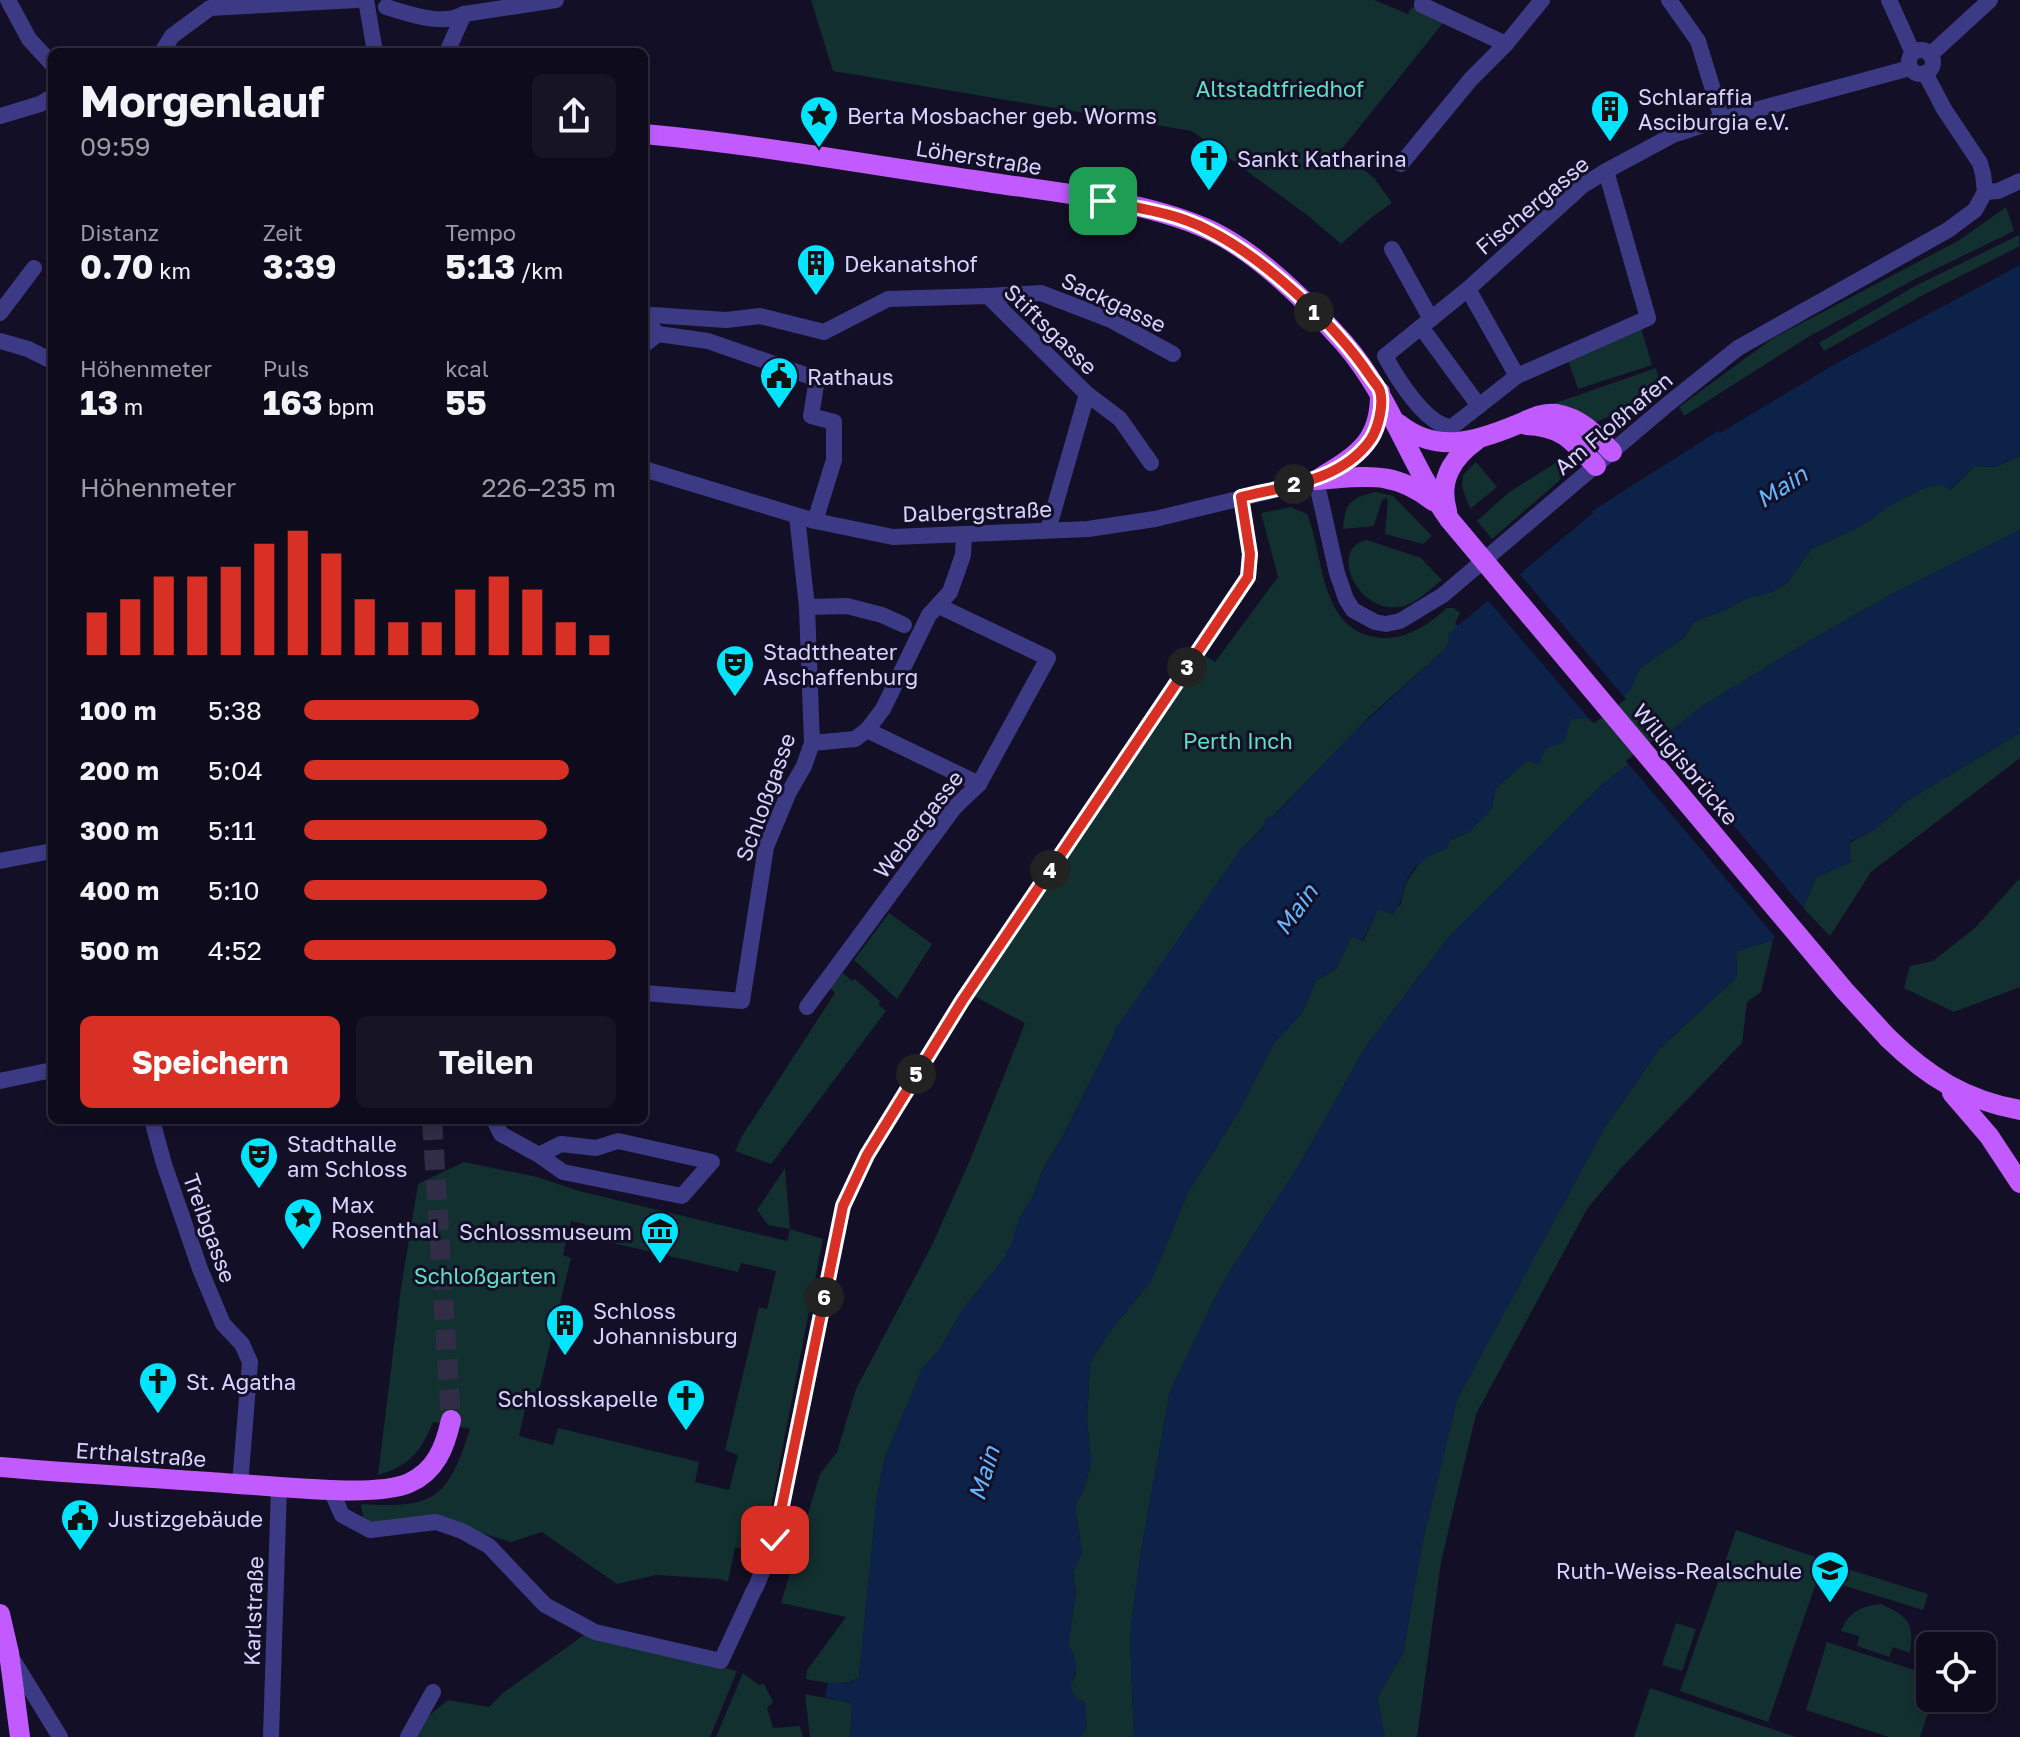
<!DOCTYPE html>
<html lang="de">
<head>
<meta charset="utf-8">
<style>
  :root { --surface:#0e0b1c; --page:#171425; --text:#f1f3f6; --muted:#9b9ba3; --line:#2e2b3b; --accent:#d93025 }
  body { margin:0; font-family:"Golos Text",sans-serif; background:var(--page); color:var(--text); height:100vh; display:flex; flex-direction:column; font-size:30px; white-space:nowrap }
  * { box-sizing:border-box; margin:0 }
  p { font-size:26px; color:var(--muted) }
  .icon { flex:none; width:44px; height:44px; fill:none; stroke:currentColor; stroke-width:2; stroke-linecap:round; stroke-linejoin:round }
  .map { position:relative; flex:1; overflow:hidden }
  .drawer { position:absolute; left:48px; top:48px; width:600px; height:1076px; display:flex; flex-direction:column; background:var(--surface); border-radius:12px; box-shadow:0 4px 12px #0003,0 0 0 2px var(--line) }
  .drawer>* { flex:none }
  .tools { position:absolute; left:1916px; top:1632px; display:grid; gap:16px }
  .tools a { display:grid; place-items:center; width:80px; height:80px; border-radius:12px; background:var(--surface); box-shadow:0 4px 12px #0003,0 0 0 2px var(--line); font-size:40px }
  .pin { position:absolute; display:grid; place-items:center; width:68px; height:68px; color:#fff; margin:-34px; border-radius:16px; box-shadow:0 4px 12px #0006 }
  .km { position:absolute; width:40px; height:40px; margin:-20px; border-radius:50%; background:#222; color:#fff; font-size:22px; line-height:40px; text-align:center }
  .round { display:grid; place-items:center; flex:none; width:84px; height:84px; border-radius:12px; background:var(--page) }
  .summary { display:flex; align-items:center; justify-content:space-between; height:136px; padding:0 32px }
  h1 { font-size:44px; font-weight:700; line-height:60px }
  .metrics { display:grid; grid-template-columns:repeat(3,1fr); gap:12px; height:136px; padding:8px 32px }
  .metrics div { display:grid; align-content:center }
  .metrics b { font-size:34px; font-weight:700 }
  .metrics small { font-size:22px; font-weight:400 }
  .metrics p { font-size:22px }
  .chart { height:224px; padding:16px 32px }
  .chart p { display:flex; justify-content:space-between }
  .chart svg { width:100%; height:144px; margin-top:8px; stroke:var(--accent); stroke-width:6 }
  .button { display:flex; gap:16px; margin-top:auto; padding:16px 32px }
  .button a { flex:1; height:92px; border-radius:12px; background:var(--accent); color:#fff; font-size:32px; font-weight:700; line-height:92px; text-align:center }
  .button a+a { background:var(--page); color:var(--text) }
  ul { padding:0 32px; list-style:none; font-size:26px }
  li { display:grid; grid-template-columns:128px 96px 1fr; align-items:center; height:60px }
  li i { height:20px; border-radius:10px; background:var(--accent) }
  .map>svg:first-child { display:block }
  .green { fill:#12302f; fill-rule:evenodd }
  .water { fill:#0c2248 }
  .pier { fill:#130f26 }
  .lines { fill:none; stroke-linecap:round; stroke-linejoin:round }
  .major-tunnel { stroke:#312d47; stroke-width:20; stroke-dasharray:20 10; stroke-linecap:butt }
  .minor { stroke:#3d3a85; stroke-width:16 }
  .major { stroke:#c25bff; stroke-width:20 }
  .major-bridge { stroke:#c25bff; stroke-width:20 }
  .route-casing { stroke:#fff; stroke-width:16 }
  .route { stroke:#d93025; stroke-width:10 }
  .labels { text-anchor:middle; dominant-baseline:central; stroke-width:6; stroke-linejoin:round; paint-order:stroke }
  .park-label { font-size:22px; fill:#5fe0c0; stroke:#130f26 }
  .poi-label { font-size:22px; fill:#d9d4ff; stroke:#130f26; text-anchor:start }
  .street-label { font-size:22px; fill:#d9d4ff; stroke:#130f26 }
  .water-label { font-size:24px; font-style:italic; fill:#62b6ff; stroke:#130f26 }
</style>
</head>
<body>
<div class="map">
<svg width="2020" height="1737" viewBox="0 0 2020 1737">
  <rect width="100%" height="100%" fill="#130f26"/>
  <g class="green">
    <polygon points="811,0 1374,0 1408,14 1412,7 1443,23 1341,150 1375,179 1392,203 1372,217 1341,244 1307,215 1192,131 833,71"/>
    <polygon points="2006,207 2014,231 1915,279 1810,336 1684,416 1679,407 1773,338 1958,241"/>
    <polygon points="2019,235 2020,246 1923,295 1824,351 1819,343 1915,286"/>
    <polygon points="1641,328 1652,365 1578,389 1568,361"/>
    <polygon points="1656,368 1660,383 1608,417 1594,423 1544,407"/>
    <polygon points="2020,456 2020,530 1892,594 1799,647 1701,707 1603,784 1448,938 1365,1048 1302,1160 1222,1284 1170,1391 1141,1551 1130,1635 1134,1737 1080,1737 1087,1726 1070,1686 1076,1673 1068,1645 1076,1592 1073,1572 1082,1552 1075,1506 1086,1484 1091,1462 1087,1420 1090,1363 1107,1335 1151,1281 1188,1192 1239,1111 1274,1043 1302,1013 1316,980 1336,969 1352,936 1363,941 1378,909 1400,906 1406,883 1422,859 1447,848 1450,840 1469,832 1492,808 1495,789 1527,760 1546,748 1571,719 1610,705 1629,691 1640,668 1685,637 1693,622 1727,609 1747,598 1772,592 1787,583 1811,549 1861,526 1891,505 1922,489 1941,484 1950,490 1975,466 1995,467"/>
    <polygon points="1566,459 1566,470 1559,481 1492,539 1477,521 1508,493 1557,462"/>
    <polygon points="1476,462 1497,487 1470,509 1462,487 1463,475"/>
    <path d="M1376,492L1393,496L1432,536L1423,544L1385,534L1388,500L1386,498L1382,500L1374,526L1343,529C1345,503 1350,498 1376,492Z"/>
    <path d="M1291,507L1307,514C1324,554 1319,628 1375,637C1404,642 1426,626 1447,608H1454L1460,613L1455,623L1459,627L1448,634L1450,640L1445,649L1369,717L1272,817L1269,816L1264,822L1266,824L1240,850L1115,1033L1063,1136L1043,1169L1033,1196L1020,1217L1010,1249L1006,1252V1256L963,1309L939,1350L922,1369L885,1457L877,1497L859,1677C845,1688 822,1682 806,1679L807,1670L846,1617L781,1603L820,1474L837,1452L856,1389L932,1245L970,1160L1025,1023L972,995L1204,655L1215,662L1278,577L1261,513Z"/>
    <path d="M1367,540L1421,558L1442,580C1430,589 1415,605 1399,607C1357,613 1328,548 1367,540Z"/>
    <polygon points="2020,733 2020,758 1871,872 1830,936 1803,908 1816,877 1851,862 1849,843 1877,828 1908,800"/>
    <polygon points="2020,878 2020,987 1954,1012 1904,988 1910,966 1933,961 1975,928"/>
    <polygon points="889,913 932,944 897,999 854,960"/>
    <polygon points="1773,940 1761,992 1747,1002 1742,1043 1622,1167 1587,1209 1476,1414 1441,1562 1417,1737 1385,1737 1377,1698 1403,1653 1422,1544 1457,1399 1605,1127 1660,1048 1737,977 1736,951"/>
    <polygon points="843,973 852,981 855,979 881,1002 878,1004 886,1011 771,1164 735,1151 742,1136 835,993 830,988"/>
    <path d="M464,1162L537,1177L579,1191L787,1241L790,1229L768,1225L757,1210L785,1168L790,1229L823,1239L762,1554L735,1547L728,1582L720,1579L656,1575L617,1584L542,1532L511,1542L452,1524L364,1523L361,1504C435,1509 448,1498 470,1429L433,1422C421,1451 410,1466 378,1475L401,1288L418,1184ZM571,1221L603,1229L600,1240L738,1272L741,1263L776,1271L767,1309L759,1307L725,1450L738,1455L729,1490L695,1482L699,1462L558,1428L553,1445L519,1436L527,1401L536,1403L571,1258L563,1255Z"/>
    <polygon points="1736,1530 1824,1560 1768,1722 1680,1691"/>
    <polygon points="1828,1563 1928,1594 1923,1610 1823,1579"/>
    <path d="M1881,1604C1907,1616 1915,1622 1910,1653L1893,1647L1889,1657L1857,1646L1859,1636L1841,1631C1849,1612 1861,1606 1881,1604Z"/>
    <polygon points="1676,1623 1696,1629 1682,1671 1662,1665"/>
    <polygon points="584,1635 737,1671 710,1737 417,1737 427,1717 448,1700 489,1707 504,1692"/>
    <polygon points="1827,1642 1930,1675 1930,1698 1933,1698 1920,1737 1889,1737 1806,1710"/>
    <polygon points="743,1673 759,1685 764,1684 773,1702 767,1708 773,1728 800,1726 803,1737 716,1737"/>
    <polygon points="1650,1688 1796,1737 1634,1737"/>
    <polygon points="805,1694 852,1703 850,1737 810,1737"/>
  </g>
  <g class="water">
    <path d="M2020,265V456L1995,467L1975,466L1949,490L1941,484L1922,489L1891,505L1861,526L1811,549L1787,583L1772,592L1747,598L1727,609L1693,622L1685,637L1640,668L1630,691L1593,719H1571L1564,743L1546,748L1539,765L1527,761L1495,789L1492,808L1469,832L1450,840L1447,848C1427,857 1413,864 1405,885C1401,897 1401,905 1393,915L1378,909L1362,941L1352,936L1336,969L1316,980L1302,1013L1274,1043L1239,1111L1188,1192L1151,1281L1107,1335L1090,1363L1087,1420L1091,1462L1086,1484L1075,1506L1082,1552L1073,1572L1076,1592L1068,1645C1079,1659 1077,1670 1070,1686L1076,1698L1085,1702L1087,1726L1080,1737H850L852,1703L825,1697L828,1683L852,1682L859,1677L877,1497L885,1457L922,1369L939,1350L963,1309L1006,1256V1252L1010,1248L1020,1217L1033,1196L1043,1169L1063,1136L1115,1033L1113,1032L1117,1024H1119L1240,850L1265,826L1264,822L1269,816L1273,817L1355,731L1444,650L1450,640L1448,634L1593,513L1592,511L1718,431L1720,433L1837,363Z"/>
    <polygon points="2020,530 2020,733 1908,800 1877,828 1849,842 1851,862 1816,877 1803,908 1773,940 1736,951 1737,977 1660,1048 1605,1127 1457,1400 1422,1544 1403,1653 1377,1698 1385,1737 1134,1737 1130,1635 1141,1551 1170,1391 1222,1284 1302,1160 1365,1048 1448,938 1603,784 1701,707 1799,647 1892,594"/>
  </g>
  <g class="pier">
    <polygon points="1517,571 1626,699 1596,722 1593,723 1486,598"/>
    <polygon points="1658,736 1806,911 1778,940 1626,761"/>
  </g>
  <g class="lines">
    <polyline class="major-tunnel" points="432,1120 451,1420"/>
    <g class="minor">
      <polyline points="8,0 29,39 52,64"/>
      <polyline points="366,0 375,52"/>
      <polyline points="1423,0 1422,5 1506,44 1542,0"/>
      <polyline points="1669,0 1698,41 1722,119"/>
      <polyline points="1889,0 1913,53"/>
      <path d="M386,7C408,13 442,27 464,14L556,0"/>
      <circle cx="1921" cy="62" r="12"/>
      <polyline points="162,52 172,36 210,8 357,0"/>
      <polyline points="447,52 464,14"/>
      <polyline points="1930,55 1990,0"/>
      <polyline points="0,116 40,104 52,97"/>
      <polyline points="1401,164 1471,79 1506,44"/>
      <path d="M1606,171L1648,318L1517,376L1452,427C1427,427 1396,377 1385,356L1468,289L1582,186L1606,171L1673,135L1722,119L1910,68"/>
      <polyline points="1985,192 1998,191 2020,181"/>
      <polyline points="1392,249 1431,319"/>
      <polyline points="1468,289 1517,376"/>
      <polyline points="988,296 1041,293 1111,320 1173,354"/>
      <polyline points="0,313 34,268"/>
      <polyline points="1421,327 1479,406"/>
      <polyline points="658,334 650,326 653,315 726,320 760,316 824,332 888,299 988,296 1087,394 1120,419 1151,463"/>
      <polyline points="658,334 708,341 817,379 811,416 834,422 834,460 815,521"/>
      <polyline points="0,341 28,349 52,361"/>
      <polyline points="644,345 658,334"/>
      <polyline points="644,469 815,521 893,537 1088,529 1155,519 1316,480 1337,573 1346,599 1353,610 1375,622 1386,624 1400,621 1443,595 1668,404 1738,348 1948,230 1975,210 1985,192 1983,174 1980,163 1944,109 1925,73"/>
      <polyline points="1048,530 1087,394"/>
      <polyline points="807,607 847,606 882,615 904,625"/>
      <polyline points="867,730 979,784"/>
      <polyline points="812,743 855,739 867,730 883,709 929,615 950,592 963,555 964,534"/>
      <polyline points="0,861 52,851"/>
      <polyline points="644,993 742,1001 766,847 789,792 804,766 812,743 807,607 797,516"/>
      <polyline points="807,1007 954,808 979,784 1048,658 939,606"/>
      <polyline points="0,1081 52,1070"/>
      <polyline points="152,1120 164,1164 200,1269 223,1324 242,1344 250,1362 240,1484"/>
      <polyline points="494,1120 501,1134 539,1155 563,1172 682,1196 712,1162 618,1141 596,1148 561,1144 539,1155"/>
      <polyline points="330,1488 342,1515 370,1530 436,1522 462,1531 489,1546 545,1605 595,1632 721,1661 754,1590"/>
      <polyline points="756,1587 775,1540 843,1206 867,1155 962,1001 1248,577 1250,554 1241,497"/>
      <polyline points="11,1657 60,1737"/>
      <polyline points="271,1737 279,1487"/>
      <polyline points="408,1737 433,1692"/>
    </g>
    <g class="major">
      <path d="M644,134C754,144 864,164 974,180C1048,192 1135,198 1205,228C1254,249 1308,303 1344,343C1390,396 1409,463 1449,519"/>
      <path d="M1399,424C1436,454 1475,442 1516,425C1529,420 1541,412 1557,414C1581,418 1596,435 1612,452"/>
      <path d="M1526,425C1562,426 1573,441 1596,466"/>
      <path d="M1321,477C1360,454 1381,439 1380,392"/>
      <path d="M1316,480C1364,477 1393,469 1433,501"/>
      <path d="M1447,511C1438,480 1452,458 1477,440"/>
      <path d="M1888,1038C1928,1077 1965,1100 2020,1110"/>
      <polyline points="1952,1093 1989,1136 2020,1183"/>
      <path d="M0,1467C80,1474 159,1478 238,1484C277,1486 376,1498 409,1483C436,1471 445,1447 451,1420"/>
      <polyline points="0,1614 9,1653 20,1737"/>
    </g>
    <polyline class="major-bridge" points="1449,519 1844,990 1888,1038"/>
  </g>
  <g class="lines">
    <g class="route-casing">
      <path id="route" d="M775,1540L843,1206L867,1155L962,1001L1248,577L1250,554L1241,497C1286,486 1342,481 1371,439C1378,428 1384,405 1380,391C1379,387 1373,381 1370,376C1336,325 1263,257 1208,230C1176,213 1138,208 1103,201"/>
    </g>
    <use href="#route" class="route"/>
  </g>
  <defs>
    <g id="building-pin" transform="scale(2)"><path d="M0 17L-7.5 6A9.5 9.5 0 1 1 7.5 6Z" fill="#00e5ff" stroke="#130f26"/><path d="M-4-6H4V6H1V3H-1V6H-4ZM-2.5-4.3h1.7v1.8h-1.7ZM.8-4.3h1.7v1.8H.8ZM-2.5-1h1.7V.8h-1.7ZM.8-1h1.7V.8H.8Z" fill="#111"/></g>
    <g id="sight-pin" transform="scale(2)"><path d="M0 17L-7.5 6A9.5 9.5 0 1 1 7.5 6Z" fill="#00e5ff" stroke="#130f26"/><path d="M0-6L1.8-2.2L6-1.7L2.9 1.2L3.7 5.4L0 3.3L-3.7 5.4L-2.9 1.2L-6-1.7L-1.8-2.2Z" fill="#111"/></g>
    <g id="church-pin" transform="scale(2)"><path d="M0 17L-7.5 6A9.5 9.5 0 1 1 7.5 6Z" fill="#00e5ff" stroke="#130f26"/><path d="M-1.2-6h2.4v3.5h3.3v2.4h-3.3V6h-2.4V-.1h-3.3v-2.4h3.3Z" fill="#111"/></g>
    <g id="civic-pin" transform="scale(2)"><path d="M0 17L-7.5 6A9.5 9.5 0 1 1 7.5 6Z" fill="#00e5ff" stroke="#130f26"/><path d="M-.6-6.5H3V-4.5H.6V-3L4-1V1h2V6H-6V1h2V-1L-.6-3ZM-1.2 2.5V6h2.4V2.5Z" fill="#111"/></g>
    <g id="theatre-pin" transform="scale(2)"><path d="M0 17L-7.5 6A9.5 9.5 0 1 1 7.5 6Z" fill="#00e5ff" stroke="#130f26"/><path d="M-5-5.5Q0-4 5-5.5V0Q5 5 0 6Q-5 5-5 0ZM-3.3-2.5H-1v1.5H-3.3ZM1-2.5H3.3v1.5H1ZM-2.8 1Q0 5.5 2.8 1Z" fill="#111"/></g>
    <g id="museum-pin" transform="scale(2)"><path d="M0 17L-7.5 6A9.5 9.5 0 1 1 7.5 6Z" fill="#00e5ff" stroke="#130f26"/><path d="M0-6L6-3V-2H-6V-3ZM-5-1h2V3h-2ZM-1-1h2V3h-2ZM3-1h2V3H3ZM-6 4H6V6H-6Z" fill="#111"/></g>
    <g id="school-pin" transform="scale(2)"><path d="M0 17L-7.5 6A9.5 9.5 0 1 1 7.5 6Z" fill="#00e5ff" stroke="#130f26"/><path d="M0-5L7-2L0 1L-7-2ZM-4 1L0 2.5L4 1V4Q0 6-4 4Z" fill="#111"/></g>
  </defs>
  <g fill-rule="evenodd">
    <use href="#building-pin" x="1610" y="109"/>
    <use href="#sight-pin" x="819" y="115"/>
    <use href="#church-pin" x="1209" y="158"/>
    <use href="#building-pin" x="816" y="263"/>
    <use href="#civic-pin" x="779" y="376"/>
    <use href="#theatre-pin" x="735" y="664"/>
    <use href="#theatre-pin" x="259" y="1156"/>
    <use href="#sight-pin" x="303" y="1217"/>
    <use href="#museum-pin" x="660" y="1231"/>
    <use href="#building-pin" x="565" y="1323"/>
    <use href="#church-pin" x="158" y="1381"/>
    <use href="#church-pin" x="686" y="1398"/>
    <use href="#civic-pin" x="80" y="1518"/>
    <use href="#school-pin" x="1830" y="1570"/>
  </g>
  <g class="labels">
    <g class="park-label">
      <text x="1280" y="88">Altstadtfriedhof</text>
      <text x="1238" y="740">Perth Inch</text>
      <text x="485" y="1275">Schloßgarten</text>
    </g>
    <g class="poi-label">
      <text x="1638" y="96">Schlaraffia<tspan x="1638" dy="25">Asciburgia e.V.</tspan></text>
      <text x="847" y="115">Berta Mosbacher geb. Worms</text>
      <text x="1237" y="158">Sankt Katharina</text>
      <text x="844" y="263">Dekanatshof</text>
      <text x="807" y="376">Rathaus</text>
      <text x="763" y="651">Stadttheater<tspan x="763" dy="25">Aschaffenburg</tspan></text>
      <text x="287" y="1143">Stadthalle<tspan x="287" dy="25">am Schloss</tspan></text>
      <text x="331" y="1204">Max<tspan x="331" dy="25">Rosenthal</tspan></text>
      <text x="632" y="1231" text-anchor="end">Schlossmuseum</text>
      <text x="593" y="1310">Schloss<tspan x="593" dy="25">Johannisburg</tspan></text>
      <text x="186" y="1381">St. Agatha</text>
      <text x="658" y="1398" text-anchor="end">Schlosskapelle</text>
      <text x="108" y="1518">Justizgebäude</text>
      <text x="1802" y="1570" text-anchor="end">Ruth-Weiss-Realschule</text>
    </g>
    <g class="street-label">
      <text transform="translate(979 157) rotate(9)">Löherstraße</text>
      <text transform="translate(1532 205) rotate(-40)">Fischergasse</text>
      <text transform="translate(1114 302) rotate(25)">Sackgasse</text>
      <text transform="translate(1051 329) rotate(44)">Stiftsgasse</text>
      <text transform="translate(1613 423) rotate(-40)">Am Floßhafen</text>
      <text transform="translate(977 511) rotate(-2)">Dalbergstraße</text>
      <text transform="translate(1686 764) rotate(50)">Willigisbrücke</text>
      <text transform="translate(765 797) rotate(-70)">Schloßgasse</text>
      <text transform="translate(918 824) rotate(-52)">Webergasse</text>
      <text transform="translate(210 1228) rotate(70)">Treibgasse</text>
      <text transform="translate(141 1454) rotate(4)">Erthalstraße</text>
      <text transform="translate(253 1611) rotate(-88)">Karlstraße</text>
    </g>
    <g class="water-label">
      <text transform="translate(1781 486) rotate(-33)">Main</text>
      <text transform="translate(1295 909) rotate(-54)">Main</text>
      <text transform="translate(983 1473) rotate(-73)">Main</text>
    </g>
  </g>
</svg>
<div class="tools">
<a><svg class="icon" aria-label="locate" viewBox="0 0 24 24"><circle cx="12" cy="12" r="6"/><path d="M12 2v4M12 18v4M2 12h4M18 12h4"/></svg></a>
</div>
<div class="pin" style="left:1103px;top:201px;background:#1e9e55"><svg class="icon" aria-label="arrive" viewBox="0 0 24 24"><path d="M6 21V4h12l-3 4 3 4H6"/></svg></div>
<div class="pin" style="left:775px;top:1540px;background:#d93025"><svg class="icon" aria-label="check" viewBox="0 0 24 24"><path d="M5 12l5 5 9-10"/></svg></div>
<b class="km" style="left:1314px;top:312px">1</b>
<b class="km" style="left:1294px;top:484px">2</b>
<b class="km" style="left:1187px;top:667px">3</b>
<b class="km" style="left:1050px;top:870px">4</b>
<b class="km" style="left:916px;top:1074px">5</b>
<b class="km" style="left:824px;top:1297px">6</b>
<section class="drawer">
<div class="summary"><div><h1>Morgenlauf</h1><p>09:59</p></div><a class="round"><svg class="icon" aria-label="share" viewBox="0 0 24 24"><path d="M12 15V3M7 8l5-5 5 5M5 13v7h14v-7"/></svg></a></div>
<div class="metrics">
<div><p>Distanz</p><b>0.70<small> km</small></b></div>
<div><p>Zeit</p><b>3:39</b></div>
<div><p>Tempo</p><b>5:13<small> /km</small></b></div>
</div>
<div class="metrics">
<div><p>Höhenmeter</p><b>13<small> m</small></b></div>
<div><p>Puls</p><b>163<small> bpm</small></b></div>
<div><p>kcal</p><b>55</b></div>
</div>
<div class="chart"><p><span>Höhenmeter</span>226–235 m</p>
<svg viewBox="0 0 160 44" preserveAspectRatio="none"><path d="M5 44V31M15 44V27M25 44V20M35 44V20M45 44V17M55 44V10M65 44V6M75 44V13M85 44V27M95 44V34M105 44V34M115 44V24M125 44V20M135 44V24M145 44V34M155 44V38"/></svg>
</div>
<ul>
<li><b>100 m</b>5:38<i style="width:56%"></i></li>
<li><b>200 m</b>5:04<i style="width:85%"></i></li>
<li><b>300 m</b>5:11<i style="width:78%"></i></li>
<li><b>400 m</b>5:10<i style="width:78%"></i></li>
<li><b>500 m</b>4:52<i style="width:100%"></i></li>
</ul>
<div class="button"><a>Speichern</a><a>Teilen</a></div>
</section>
</div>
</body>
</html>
